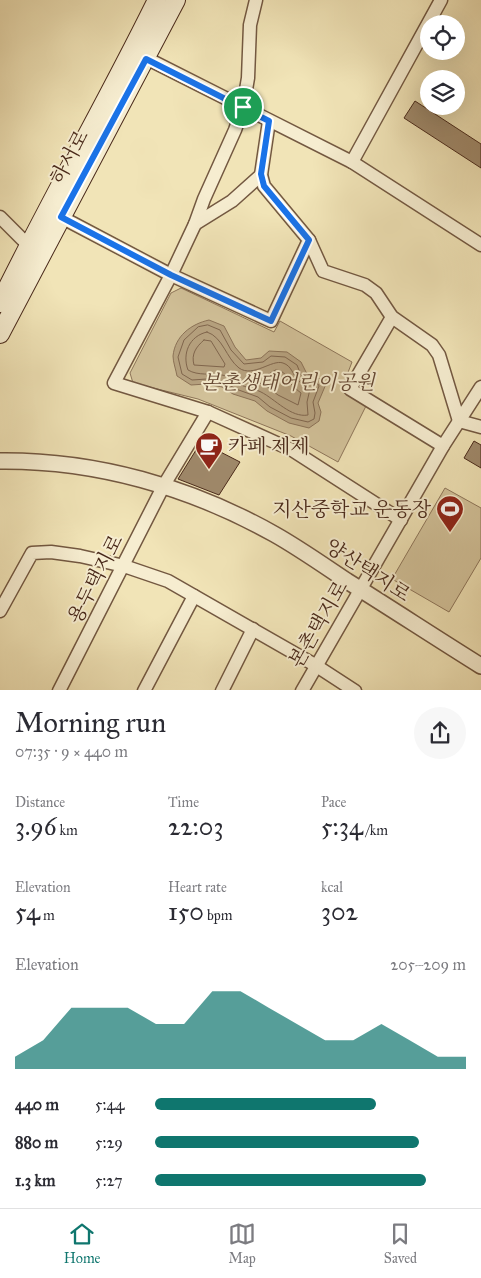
<!DOCTYPE html>
<html lang="en">
<head>
<meta charset="utf-8">
<style>
  :root { --surface:#fff; --page:#f7f7f7; --text:#2b2b33; --muted:#7c7c81; --line:#e1e1e2; --accent:#0f766e }
  body { margin:0; font-family:"IM FELL Great Primer","Noto Serif KR",serif; background:var(--page); color:var(--text); height:100vh; display:flex; flex-direction:column; font-size:19px; white-space:nowrap }
  * { box-sizing:border-box; margin:0 }
  p { font-size:16px; color:var(--muted) }
  .icon { flex:none; width:28px; height:28px; fill:none; stroke:currentColor; stroke-width:2; stroke-linecap:round; stroke-linejoin:round }
  .map { position:relative; height:690px; overflow:hidden }
  .side { display:flex; flex-direction:column; background:var(--surface); flex:1 }
  .side>* { flex:none }
  .tools { position:absolute; left:420px; top:15px; display:grid; gap:10px }
  .tools a { display:grid; place-items:center; width:45px; height:45px; border-radius:50%; background:var(--surface); box-shadow:0 5px 20px #0002; font-size:25px }
  .pin { position:absolute; display:grid; place-items:center; width:42px; height:42px; color:#fff; margin:-21px; border:2px solid #fff; border-radius:50%; box-shadow:0 1px 5px #0007 }
  .round { display:grid; place-items:center; flex:none; width:52px; height:52px; border-radius:26px; background:var(--page) }
  .head { display:flex; align-items:center; justify-content:space-between; height:85px; padding:0 15px }
  h1 { font-size:28px; font-weight:600; line-height:38px }
  .figures { display:grid; grid-template-columns:repeat(3,1fr); gap:8px; height:85px; padding:5px 15px }
  .figures div { display:grid; align-content:center }
  .figures b { font-size:25px; font-weight:600 }
  .figures small { font-size:14px; font-weight:400 }
  .figures p { font-size:14px }
  .chart { height:140px; padding:10px 15px }
  .chart p { display:flex; justify-content:space-between }
  .chart svg { width:100%; height:90px; margin-top:5px; fill:var(--accent); opacity:.7 }
  ul { padding:0 15px; list-style:none; font-size:16px }
  li { display:grid; grid-template-columns:80px 60px 1fr; align-items:center; height:38px }
  li i { height:12px; border-radius:6px; background:var(--accent) }
  .tabs { display:flex; justify-content:space-around; align-items:center; height:70px; border-top:1px solid var(--line); background:var(--surface); font-size:14px; color:var(--muted) }
  .tabs a { display:grid; justify-items:center; gap:2px }
  .tabs .on { color:var(--accent) }
  .map>svg:first-child { display:block }
  .green { fill:#d4c49c; stroke:#8e765b }
  .water { fill:#b8a482; stroke:#8c7358 }
  .lines { fill:none; stroke-linecap:round; stroke-linejoin:round }
  .shore { stroke:#80664e; stroke-width:1 }
  .building { fill:#a08a6c; stroke:#49291a }
  .minor-casing { stroke:#735841; stroke-width:15 }
  .tertiary-casing { stroke:#735841; stroke-width:18 }
  .secondary-casing { stroke:#49291a; stroke-width:20 }
  .minor { stroke:#f6edd0; stroke-width:12 }
  .tertiary { stroke:#f6edd0; stroke-width:15 }
  .secondary { stroke:#f6edd0; stroke-width:18 }
  .route-casing { stroke:#fff; stroke-width:10 }
  .route { stroke:#1a73e8; stroke-width:6 }
  .labels { text-anchor:middle; dominant-baseline:central; stroke-width:4; stroke-linejoin:round; paint-order:stroke }
  .street-label { font-size:20px; fill:#49291a; stroke:#f6edd0 }
  .park-label { font-size:20px; font-style:italic; fill:#654834; stroke:#f6edd0 }
  .poi-label { font-size:20px; fill:#49291a; stroke:#f6edd0; text-anchor:start }
</style>
</head>
<body>
<div class="map">
<svg width="481" height="691" viewBox="0 0 481 691">
  <rect width="100%" height="100%" fill="#f1e4b7"/>
  <filter id="stains"><feTurbulence type="fractalNoise" baseFrequency=".004" numOctaves="4"/><feColorMatrix values="0 0 0 0 .2 0 0 0 0 .09 0 0 0 0 .02 0 0 0 .5 -.17"/></filter>
  <radialGradient id="worn" r=".72"><stop offset=".6" stop-color="#630" stop-opacity="0"/><stop offset="1" stop-color="#630" stop-opacity=".3"/></radialGradient>
  <g class="green">
    <polygon points="181,288 274,332 280,321 352,362 342,388 366,406 338,462 291,436 198,399 133,383 130,373 171,293"/>
    <polygon points="445,488 481,508 481,558 449,612 392,579"/>
  </g>
  <path class="water" d="M209,320L224,326L235,347L246,360L261,358L269,351L287,352L301,362L306,372L311,377L322,379L326,384L318,403L321,412L319,421L309,428L289,423L267,411L255,401L233,394L222,387L206,384L191,385L177,376C176,370 173,362 173,356C175,336 191,324 209,320Z"/>
  <g class="lines">
    <g class="shore">
      <polygon points="208,325 220,330 231,350 244,364 263,362 271,356 285,357 297,365 301,375 308,381 318,384 319,386 313,402 315,413 314,419 308,422 291,418 270,407 258,397 236,389 224,382 207,379 192,380 182,374 178,357 184,340 198,327"/>
      <path d="M207,332C223,337 226,358 239,368C253,378 272,359 283,363C292,366 292,374 298,380C301,384 306,387 310,389L307,402L308,415C291,418 275,399 261,392C254,388 246,388 239,384C233,381 229,376 222,375C211,373 198,376 188,370C182,354 189,336 207,332Z"/>
      <path d="M204,340L211,341L225,364L224,367L194,365C191,354 196,347 204,340Z"/>
      <path d="M276,370C286,371 286,377 291,384C294,387 297,390 301,393L298,405L278,395L265,385L254,381L256,377L267,375Z"/>
    </g>
  </g>
  <g class="building">
    <polygon points="415,101 481,144 481,168 404,118"/>
    <polygon points="474,441 481,445 481,468 464,458"/>
    <polygon points="201,442 240,462 219,495 178,479"/>
  </g>
  <g class="lines">
    <g class="minor-casing">
      <g id="minor">
        <polyline points="256,0 250,25 248,78 243,107 235,130 204,199 195,224 171,275 114,383 208,412 292,450 401,520"/>
        <polyline points="441,0 352,162 481,245"/>
        <polyline points="138,54 352,162"/>
        <polyline points="269,121 261,175 264,186 309,240 323,271 365,285 376,293 392,317 432,345 439,355 459,421"/>
        <polyline points="0,217 28,245 35,250"/>
        <polyline points="61,217 171,275 271,321 309,240"/>
        <polyline points="195,224 232,201 261,175"/>
        <polyline points="392,317 350,389 443,446"/>
        <polyline points="459,421 481,427"/>
        <polyline points="0,611 32,553 51,552 80,556 124,566 168,581 315,665 355,691"/>
        <polyline points="59,691 164,485 208,412"/>
        <polyline points="144,691 194,596"/>
        <polyline points="222,691 253,629"/>
        <polyline points="302,691 443,446 481,387"/>
      </g>
    </g>
    <g class="tertiary-casing">
      <path id="tertiary" d="M0,461C96,460 190,487 274,534C299,548 323,565 347,581C392,609 436,638 481,666"/>
    </g>
    <g class="secondary-casing">
      <g id="secondary">
        <path d="M0,303C50,200 107,102 157,0"/>
        <polyline points="0,334 176,0"/>
      </g>
    </g>
    <use href="#minor" class="minor"/>
    <use href="#tertiary" class="tertiary"/>
    <use href="#secondary" class="secondary"/>
  </g>
  <g class="lines">
    <g class="route-casing">
      <polygon id="route" points="146,59 269,121 261,174 264,186 309,240 271,321 171,275 61,217"/>
    </g>
    <use href="#route" class="route"/>
  </g>
  <defs>
    <g id="cafe-pin" transform="scale(1.4375)"><path d="M0 17L-7.5 6A9.5 9.5 0 1 1 7.5 6Z" fill="#8f2418" stroke="#f6edd0"/><path d="M-5.5-4.5H6V0H3Q3 3.5 0 3.5H-2.5Q-5.5 3.5-5.5 0ZM3-3.2v2h1.7v-2ZM-6 4.5H4V6H-6Z" fill="#fff"/></g>
    <g id="stadium-pin" transform="scale(1.4375)"><path d="M0 17L-7.5 6A9.5 9.5 0 1 1 7.5 6Z" fill="#8f2418" stroke="#f6edd0"/><path d="M0-5a6.5 5 0 1 0 0 10a6.5 5 0 1 0 0-10ZM-3.5-1.8h7v3.6h-7Z" fill="#fff"/></g>
  </defs>
  <g fill-rule="evenodd">
    <use href="#cafe-pin" x="209" y="446"/>
    <use href="#stadium-pin" x="450" y="509"/>
  </g>
  <g class="labels">
    <g class="street-label">
      <text transform="translate(69 157) rotate(-62)">하서로</text>
      <text transform="translate(368 570) rotate(33)">양산택지로</text>
      <text transform="translate(95 579) rotate(-63)">용두택지로</text>
      <text transform="translate(318 624) rotate(-60)">본촌택지로</text>
    </g>
    <g class="park-label">
      <text x="288" y="382">본촌생태어린이공원</text>
    </g>
    <g class="poi-label">
      <text x="228" y="446">카페 제제</text>
      <text x="431" y="509" text-anchor="end">지산중학교 운동장</text>
    </g>
  </g>
  <rect width="100%" height="100%" filter="url(#stains)"/>
  <rect width="100%" height="100%" fill="url(#worn)"/>
</svg>
<div class="tools">
<a><svg class="icon" aria-label="locate" viewBox="0 0 24 24"><circle cx="12" cy="12" r="6"/><path d="M12 2v4M12 18v4M2 12h4M18 12h4"/></svg></a>
<a><svg class="icon" aria-label="layers" viewBox="0 0 24 24"><path d="M12 4l9 5-9 5-9-5zM3 14l9 5 9-5"/></svg></a>
</div>
<div class="pin" style="left:243px;top:107px;background:#1e9e55"><svg class="icon" aria-label="arrive" viewBox="0 0 24 24"><path d="M6 21V4h12l-3 4 3 4H6"/></svg></div>
</div>
<section class="side">
<div class="head"><div><h1>Morning run</h1><p>07:35 · 9 × 440 m</p></div><a class="round"><svg class="icon" aria-label="share" viewBox="0 0 24 24"><path d="M12 15V3M7 8l5-5 5 5M5 13v7h14v-7"/></svg></a></div>
<div class="figures">
<div><p>Distance</p><b>3.96<small> km</small></b></div>
<div><p>Time</p><b>22:03</b></div>
<div><p>Pace</p><b>5:34<small> /km</small></b></div>
</div>
<div class="figures">
<div><p>Elevation</p><b>54<small> m</small></b></div>
<div><p>Heart rate</p><b>150<small> bpm</small></b></div>
<div><p>kcal</p><b>302</b></div>
</div>
<div class="chart"><p><span>Elevation</span>205–209 m</p>
<svg viewBox="0 0 160 44" preserveAspectRatio="none"><path d="M0 44V38L10 30L20 14L30 14L40 14L50 22L60 22L70 6L80 6L90 14L100 22L110 30L120 30L130 22L140 30L150 38L160 38V44z"/></svg>
</div>
<ul>
<li><b>440 m</b>5:44<i style="width:71%"></i></li>
<li><b>880 m</b>5:29<i style="width:85%"></i></li>
<li><b>1.3 km</b>5:27<i style="width:87%"></i></li>
</ul>
</section>
<nav class="tabs">
<a class="on"><svg class="icon" aria-label="home" viewBox="0 0 24 24"><path d="M3 11l9-7 9 7M6 9v11h12V9"/></svg>Home</a>
<a><svg class="icon" aria-label="map" viewBox="0 0 24 24"><path d="M3 6l6-2 6 2 6-2v14l-6 2-6-2-6 2zM9 4v14M15 6v14"/></svg>Map</a>
<a><svg class="icon" aria-label="saved" viewBox="0 0 24 24"><path d="M7 4h10v16l-5-4-5 4z"/></svg>Saved</a>
</nav>
</body>
</html>
